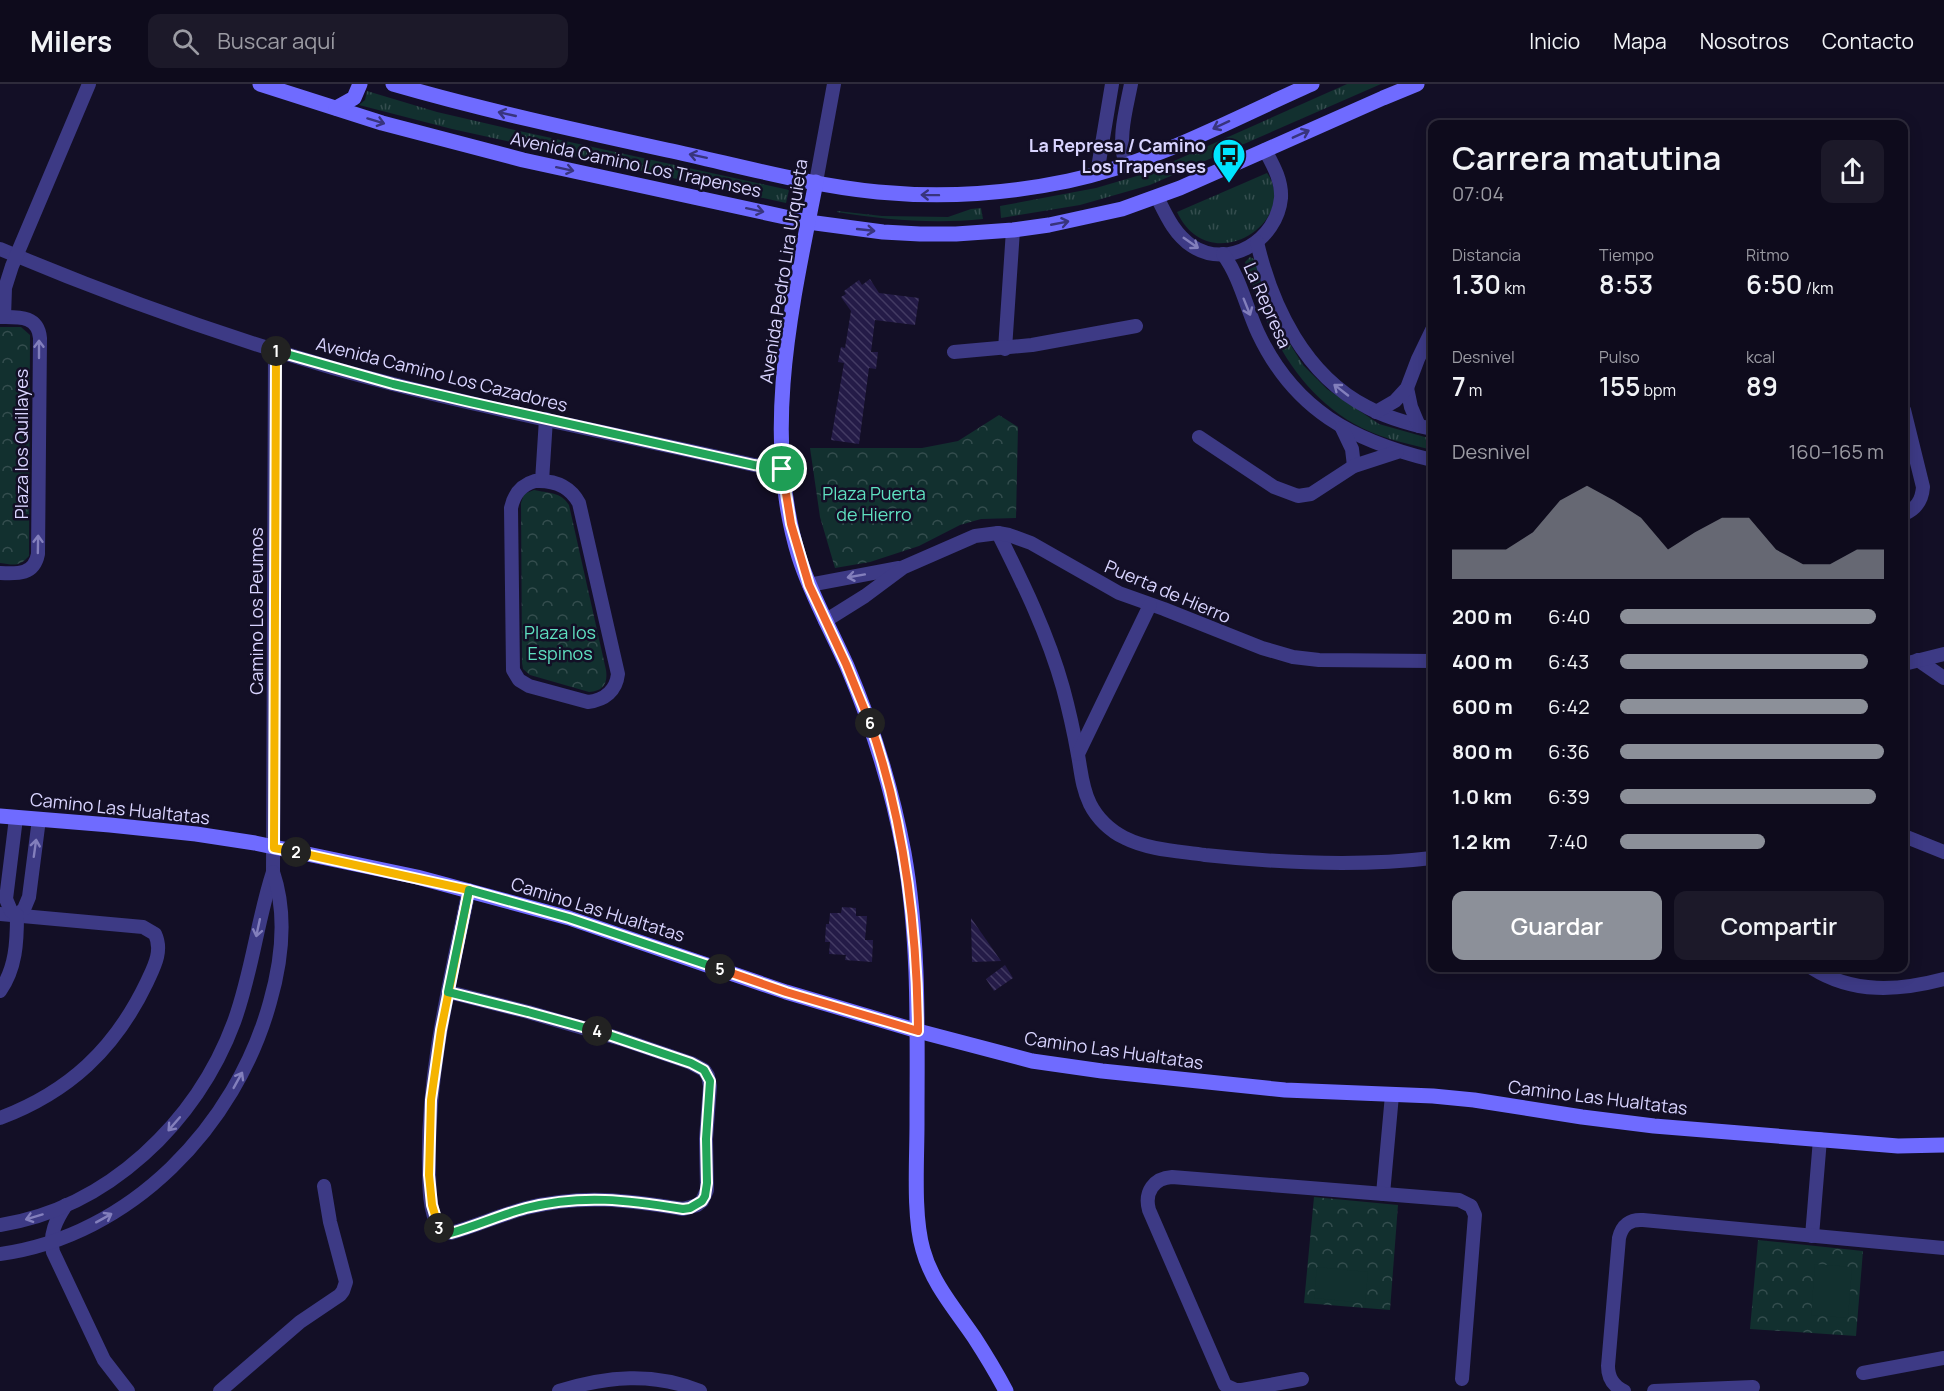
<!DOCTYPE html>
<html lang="es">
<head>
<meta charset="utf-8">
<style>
  :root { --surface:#0e0b1c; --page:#1c1929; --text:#f1f3f6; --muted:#9b9ba3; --line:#2e2b3b; --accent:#8c9099 }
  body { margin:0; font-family:Manrope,sans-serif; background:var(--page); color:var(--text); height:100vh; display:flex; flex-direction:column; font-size:22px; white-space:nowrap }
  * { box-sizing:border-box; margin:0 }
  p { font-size:20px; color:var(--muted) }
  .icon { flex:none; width:33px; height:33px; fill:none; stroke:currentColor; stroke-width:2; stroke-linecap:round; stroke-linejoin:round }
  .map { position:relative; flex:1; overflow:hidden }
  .sheet { position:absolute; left:1428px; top:36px; width:480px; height:852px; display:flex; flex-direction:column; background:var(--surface); border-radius:12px; box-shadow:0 3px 15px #0003,0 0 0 2px var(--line) }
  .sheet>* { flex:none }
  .pin { position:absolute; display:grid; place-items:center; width:51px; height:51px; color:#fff; margin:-26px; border:3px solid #fff; border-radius:50%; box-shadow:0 2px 6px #0007 }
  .km { position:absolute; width:30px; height:30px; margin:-15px; border-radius:50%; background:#222; color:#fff; font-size:16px; line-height:30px; text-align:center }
  .round { display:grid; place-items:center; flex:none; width:63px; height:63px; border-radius:12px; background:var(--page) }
  .summary { display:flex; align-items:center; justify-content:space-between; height:102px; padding:0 24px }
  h1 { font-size:33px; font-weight:600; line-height:45px }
  .stats { display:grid; grid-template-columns:repeat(3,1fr); gap:9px; height:102px; padding:6px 24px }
  .stats div { display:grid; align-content:center }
  .stats b { font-size:26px; font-weight:600 }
  .stats small { font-size:16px; font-weight:400 }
  .stats p { font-size:16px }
  .chart { height:168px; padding:12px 24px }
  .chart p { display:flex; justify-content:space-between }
  .chart svg { width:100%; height:108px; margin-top:6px; fill:var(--accent); opacity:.7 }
  .primary-button { display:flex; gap:12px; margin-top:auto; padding:12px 24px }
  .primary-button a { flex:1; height:69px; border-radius:12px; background:var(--accent); color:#fff; font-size:24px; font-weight:600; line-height:69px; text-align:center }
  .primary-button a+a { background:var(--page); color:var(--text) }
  ul { padding:0 24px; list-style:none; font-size:20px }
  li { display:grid; grid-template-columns:96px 72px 1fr; align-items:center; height:45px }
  li i { height:15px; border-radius:8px; background:var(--accent) }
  header { display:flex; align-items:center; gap:36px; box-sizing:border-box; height:84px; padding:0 30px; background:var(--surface); border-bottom:2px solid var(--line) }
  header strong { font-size:28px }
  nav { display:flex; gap:33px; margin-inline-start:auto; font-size:21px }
  .search { width:420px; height:54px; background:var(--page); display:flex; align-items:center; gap:15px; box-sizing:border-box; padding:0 21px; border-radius:12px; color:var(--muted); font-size:22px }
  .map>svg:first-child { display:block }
  .grass { fill:url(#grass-tufts) }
  .forest { fill:url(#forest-crowns) }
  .garden { fill:#12302f }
  .building { fill:url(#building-back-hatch) }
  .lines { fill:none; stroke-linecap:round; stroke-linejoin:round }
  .street { stroke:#3d3a85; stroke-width:14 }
  .secondary { stroke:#6f6bff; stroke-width:15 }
  .oneway { stroke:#38347d }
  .oneway2 { stroke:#837fbc }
  .split-1-casing { stroke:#fff; stroke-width:12 }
  .split-2-casing { stroke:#fff; stroke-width:12 }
  .split-3-casing { stroke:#fff; stroke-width:12 }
  .split-4-casing { stroke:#fff; stroke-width:12 }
  .split-5-casing { stroke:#fff; stroke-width:12 }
  .split-6-casing { stroke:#fff; stroke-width:12 }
  .split-7-casing { stroke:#fff; stroke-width:12 }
  .split-1 { stroke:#22a559; stroke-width:8 }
  .split-2 { stroke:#f5b400; stroke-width:8 }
  .split-3 { stroke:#f5b400; stroke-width:8 }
  .split-4 { stroke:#22a559; stroke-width:8 }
  .split-5 { stroke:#22a559; stroke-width:8 }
  .split-6 { stroke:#f0652b; stroke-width:8 }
  .split-7 { stroke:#f0652b; stroke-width:8 }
  .labels { text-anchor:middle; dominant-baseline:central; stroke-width:5; stroke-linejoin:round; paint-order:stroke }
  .poi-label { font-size:18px; font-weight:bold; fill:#d9d4ff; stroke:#130f26; text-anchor:end }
  .street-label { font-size:18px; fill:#d9d4ff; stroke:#130f26 }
  .park-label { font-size:18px; fill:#5fe0c0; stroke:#130f26 }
</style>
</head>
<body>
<header>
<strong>Milers</strong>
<div class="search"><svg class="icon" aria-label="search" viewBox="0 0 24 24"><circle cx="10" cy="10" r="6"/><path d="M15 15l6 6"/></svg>Buscar aquí</div>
<nav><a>Inicio</a><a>Mapa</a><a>Nosotros</a><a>Contacto</a></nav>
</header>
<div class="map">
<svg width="1944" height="1307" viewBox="0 0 1944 1307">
  <defs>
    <pattern id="grass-tufts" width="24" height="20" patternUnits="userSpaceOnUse" patternTransform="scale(1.5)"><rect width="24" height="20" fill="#12302f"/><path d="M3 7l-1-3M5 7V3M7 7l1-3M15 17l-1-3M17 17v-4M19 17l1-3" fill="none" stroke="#344d4e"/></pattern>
    <pattern id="forest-crowns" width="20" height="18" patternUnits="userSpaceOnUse" patternTransform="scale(1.5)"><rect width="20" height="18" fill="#12302f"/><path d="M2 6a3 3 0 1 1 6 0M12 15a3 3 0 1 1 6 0" fill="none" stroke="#344d4e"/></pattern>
    <pattern id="building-back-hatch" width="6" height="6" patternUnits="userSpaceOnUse" patternTransform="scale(1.5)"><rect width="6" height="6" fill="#241b47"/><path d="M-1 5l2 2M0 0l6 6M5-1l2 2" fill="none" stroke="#433b63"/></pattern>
  </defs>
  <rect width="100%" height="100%" fill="#130f26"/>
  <g class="grass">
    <polygon points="1347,0 1381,0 1150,101 1080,121 1001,134 1000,122 1096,104 1147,89"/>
    <polygon points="367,7 437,28 506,44 789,106 786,119 452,45 359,21 365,16"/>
    <path d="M1267,89C1301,137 1209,197 1177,128Z"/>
    <path d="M981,124L983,135C934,140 885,136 837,128V127L882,132L948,133L971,125Z"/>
    <path d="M1250,173L1256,176L1282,247L1303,281L1327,305L1379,340L1432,355V366C1409,360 1384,355 1362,344C1297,311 1265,245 1245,178Z"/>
  </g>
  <g class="forest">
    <path d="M0,243H21L30,251L29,472C19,483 14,481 0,479Z"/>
    <polygon points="999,331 1018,343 1016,434 981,435 960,441 919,462 870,478 835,484 820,433 810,364 922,364 958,357"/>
    <path d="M534,406C548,409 561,408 569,421L606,586C608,600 603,607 589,608L530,591L523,585L522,579L521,419L524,410Z"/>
    <polygon points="1314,1113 1398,1121 1390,1226 1304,1219"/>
    <polygon points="1758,1156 1863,1167 1856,1252 1750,1245"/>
  </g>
  <g class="garden">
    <polygon points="1815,1180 1852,1183 1848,1234 1811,1231"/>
    <polygon points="1317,1183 1368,1188 1365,1219 1314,1214"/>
  </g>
  <g class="building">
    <polygon points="870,195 879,209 919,214 915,241 875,236 871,268 878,268 876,285 869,284 859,360 831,356 844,279 838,278 841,263 845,264 851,227 841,213 846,210 844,207 859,196 862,201"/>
    <polygon points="842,823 856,824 856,832 867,832 865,856 873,856 872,878 845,876 846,871 829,870 830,858 825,858 826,840 829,840 830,829 841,829"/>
    <polygon points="971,834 1001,877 972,878"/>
    <polygon points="1005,881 1013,894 994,907 986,895"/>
  </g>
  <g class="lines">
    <g class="street">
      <path d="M1126,81C1117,55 1126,26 1131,0"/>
      <polyline points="1097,90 1112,0"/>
      <polyline points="816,98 834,0"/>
      <path d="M1157,113C1166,131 1174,150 1192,162C1229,186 1277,156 1281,114C1282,96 1273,81 1265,66"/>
      <path d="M1257,158C1272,223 1305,291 1367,323C1387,334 1410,340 1432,345"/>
      <path d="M0,165C109,211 220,251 333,284C472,323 614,349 754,381L782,385"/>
      <path d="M1223,170C1240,193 1246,223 1258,249C1294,326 1353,357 1432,376"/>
      <path d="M0,233C18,233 38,231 40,254L38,470C34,491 18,490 0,489"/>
      <polyline points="4,233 5,204 12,182 89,0"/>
      <polyline points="1005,265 1013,146"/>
      <polyline points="954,268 1032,261 1136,242"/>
      <polyline points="1407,304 1411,323 1419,342"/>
      <path d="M1904,326L1923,403C1922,417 1916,425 1904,430"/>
      <polyline points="1376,328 1395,317 1407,304 1418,275 1432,246"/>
      <polyline points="1342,344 1352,365 1354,382"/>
      <polyline points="1199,353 1274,403 1298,412 1311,410 1354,382 1397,368"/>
      <path d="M535,397C554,396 570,402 579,419L618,590C616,607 605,616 588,618L529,602L519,596L513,586L511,424C514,410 521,401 535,397Z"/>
      <polyline points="542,397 546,335"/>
      <path d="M998,449C1023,499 1048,550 1063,604C1069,626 1074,649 1078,671C1081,687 1082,704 1090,720C1097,734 1110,747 1125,754C1149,766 1178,767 1205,771C1280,779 1357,783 1432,774"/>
      <polyline points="809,501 899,484"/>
      <polyline points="825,537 865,512 904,483 975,452 998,449 1009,451 1031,459 1119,509 1164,525 1262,564 1293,573 1319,576 1432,577"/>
      <polyline points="1918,576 1944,594"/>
      <polyline points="1904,580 1944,570"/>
      <polyline points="1078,670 1150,521"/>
      <polyline points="1904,752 1944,768"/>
      <path d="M0,830L143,843L155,850C163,867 154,883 147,898C115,965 69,1008 0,1034"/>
      <polyline points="17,831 24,825 29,813 39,735"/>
      <path d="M1812,884C1853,910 1899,907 1944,895"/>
      <path d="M0,907C16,884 17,858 17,831L11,827L6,815L16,734"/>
      <path d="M449,908L528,928L621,955L691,979L704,986L708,992L710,1002L706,1055L707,1106L702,1117L697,1121L683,1125C628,1116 582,1110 526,1124C500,1131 476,1142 451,1149L439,1144C429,1127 429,1101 429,1081C427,989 450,897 469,806"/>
      <polyline points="1383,1110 1392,1011"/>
      <path d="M66,1121C56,1136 49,1150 53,1168L104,1276L128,1307"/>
      <path d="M0,1141C108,1124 197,1038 234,938C252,889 257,837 273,788L275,266"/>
      <polyline points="1812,1152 1820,1055"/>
      <path d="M0,1170C131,1152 236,1042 270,918C282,876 287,829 273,788"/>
      <polyline points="1863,1289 1944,1274"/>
      <path d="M1302,1295L1242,1306H1236L1225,1301L1149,1126C1144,1108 1154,1094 1172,1093L1459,1116L1471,1122L1475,1131L1462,1295"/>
      <polyline points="220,1307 300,1238 340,1211 343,1207 346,1198 330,1138 324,1102"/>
      <path d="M559,1307C607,1292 653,1288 700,1307"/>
      <path d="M1624,1307C1613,1302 1608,1294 1608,1282L1619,1154C1622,1141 1630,1135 1643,1136L1944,1164"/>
      <polyline points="1654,1307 1753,1303"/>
    </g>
    <g class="secondary">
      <polyline points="260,0 382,39 523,76 808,138 883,148 920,150 956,150 1013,146 1049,141 1122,125 1180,104 1383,14 1417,0"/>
      <path d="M393,0C483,26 575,46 667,66C737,81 807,101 878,108C942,114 1006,110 1068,97C1154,79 1232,35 1312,0"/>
      <polyline points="336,24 354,14 360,0"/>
      <path d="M816,98C792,220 761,350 799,473C811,511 831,546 847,582C873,643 892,705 904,769C920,859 917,950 917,1040C917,1077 913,1132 923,1166C932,1199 955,1225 974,1253C985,1270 996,1288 1006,1307"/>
      <polyline points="0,732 110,741 196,750 255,759 417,793 569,834 786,908 918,947 1032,977 1102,987 1285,1006 1433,1012 1474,1016 1582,1033 1654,1042 1898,1062 1944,1061"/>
    </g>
  </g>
  <defs><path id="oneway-shaft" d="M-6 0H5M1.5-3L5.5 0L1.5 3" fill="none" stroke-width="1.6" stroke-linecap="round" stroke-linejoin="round" transform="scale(1.5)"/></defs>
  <g class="oneway">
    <use href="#oneway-shaft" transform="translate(507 30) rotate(-167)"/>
    <use href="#oneway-shaft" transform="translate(376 37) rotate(17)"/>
    <use href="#oneway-shaft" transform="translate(1221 41) rotate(155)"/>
    <use href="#oneway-shaft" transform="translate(1301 50) rotate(-24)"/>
    <use href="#oneway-shaft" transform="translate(698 72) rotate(-168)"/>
    <use href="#oneway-shaft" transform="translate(565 85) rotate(12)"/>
    <use href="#oneway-shaft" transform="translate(930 111) rotate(-179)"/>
    <use href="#oneway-shaft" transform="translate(755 126) rotate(12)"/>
    <use href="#oneway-shaft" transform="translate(1060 139) rotate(-11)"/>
    <use href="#oneway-shaft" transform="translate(866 146) rotate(6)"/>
  </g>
  <g class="oneway2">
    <use href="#oneway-shaft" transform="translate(1191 159) rotate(35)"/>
    <use href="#oneway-shaft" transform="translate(1247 223) rotate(68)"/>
    <use href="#oneway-shaft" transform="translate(39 265) rotate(-90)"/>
    <use href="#oneway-shaft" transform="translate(1341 306) rotate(-142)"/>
    <use href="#oneway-shaft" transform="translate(38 460) rotate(-89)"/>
    <use href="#oneway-shaft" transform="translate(856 492) rotate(170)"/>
    <use href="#oneway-shaft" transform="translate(35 764) rotate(-82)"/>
    <use href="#oneway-shaft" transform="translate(258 844) rotate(102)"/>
    <use href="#oneway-shaft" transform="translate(238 996) rotate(-61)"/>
    <use href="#oneway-shaft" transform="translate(174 1040) rotate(131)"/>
    <use href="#oneway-shaft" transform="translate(34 1133) rotate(163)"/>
    <use href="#oneway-shaft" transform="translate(104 1134) rotate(-29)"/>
  </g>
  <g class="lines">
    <g class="split-1-casing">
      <polyline id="split-1" points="276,267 393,300 470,318 754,381 782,385"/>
    </g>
    <g class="split-2-casing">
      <polyline id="split-2" points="276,267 274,764 296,768"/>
    </g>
    <g class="split-3-casing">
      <polyline id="split-3" points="296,768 469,806 441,946 431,1016 429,1091 432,1121 439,1144"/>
    </g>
    <g class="split-4-casing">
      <path id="split-4" d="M439,1144L451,1149C476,1142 500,1131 526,1124C582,1110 628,1116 683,1125L690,1124L702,1117L705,1112L707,1099L706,1055L710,997L704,986L691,979L597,947"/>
    </g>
    <g class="split-5-casing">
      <polyline id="split-5" points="597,947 528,928 448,908 469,806 569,834 720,885"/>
    </g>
    <g class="split-6-casing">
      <path id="split-6" d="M720,885L786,908L918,947C917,842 905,739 870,639"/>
    </g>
    <g class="split-7-casing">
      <polyline id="split-7" points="782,385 791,440 809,501 846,580 870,639"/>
    </g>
    <use href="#split-1" class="split-1"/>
    <use href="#split-2" class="split-2"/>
    <use href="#split-3" class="split-3"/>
    <use href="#split-4" class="split-4"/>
    <use href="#split-5" class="split-5"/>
    <use href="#split-6" class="split-6"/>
    <use href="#split-7" class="split-7"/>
  </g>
  <defs>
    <g id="bus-pin" transform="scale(1.725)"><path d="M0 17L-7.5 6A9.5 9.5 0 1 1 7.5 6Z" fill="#00e5ff" stroke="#130f26"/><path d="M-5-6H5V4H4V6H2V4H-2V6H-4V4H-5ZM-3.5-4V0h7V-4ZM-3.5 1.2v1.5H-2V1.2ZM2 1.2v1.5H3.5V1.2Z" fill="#111"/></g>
  </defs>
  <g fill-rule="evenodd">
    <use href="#bus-pin" x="1229" y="71"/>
  </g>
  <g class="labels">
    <g class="poi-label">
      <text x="1206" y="61">La Represa / Camino<tspan x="1206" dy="21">Los Trapenses</tspan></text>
    </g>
    <g class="street-label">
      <text transform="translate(636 80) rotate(12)">Avenida Camino Los Trapenses</text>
      <text transform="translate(783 187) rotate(-81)">Avenida Pedro Lira Urquieta</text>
      <text transform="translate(1268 221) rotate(66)">La Represa</text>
      <text transform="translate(442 290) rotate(14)">Avenida Camino Los Cazadores</text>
      <text transform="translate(21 360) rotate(-90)">Plaza los Quillayes</text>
      <text transform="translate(1168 507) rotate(23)">Puerta de Hierro</text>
      <text transform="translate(256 527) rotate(-90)">Camino Los Peumos</text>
      <text transform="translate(120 724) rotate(6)">Camino Las Hualtatas</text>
      <text transform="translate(598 825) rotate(17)">Camino Las Hualtatas</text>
      <text transform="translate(1114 966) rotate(8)">Camino Las Hualtatas</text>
      <text transform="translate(1598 1013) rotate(7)">Camino Las Hualtatas</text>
    </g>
    <g class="park-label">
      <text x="874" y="409">Plaza Puerta<tspan x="874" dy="21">de Hierro</tspan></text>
      <text x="560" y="548">Plaza los<tspan x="560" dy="21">Espinos</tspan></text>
    </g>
  </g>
</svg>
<div class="pin" style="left:782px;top:385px;background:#1e9e55"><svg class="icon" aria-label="arrive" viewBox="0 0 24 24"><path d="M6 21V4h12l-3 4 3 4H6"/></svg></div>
<b class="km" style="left:276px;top:267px">1</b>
<b class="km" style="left:296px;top:768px">2</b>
<b class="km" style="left:439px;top:1144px">3</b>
<b class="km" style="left:597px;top:947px">4</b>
<b class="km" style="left:720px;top:885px">5</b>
<b class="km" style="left:870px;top:639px">6</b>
<section class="sheet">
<div class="summary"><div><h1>Carrera matutina</h1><p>07:04</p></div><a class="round"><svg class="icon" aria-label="share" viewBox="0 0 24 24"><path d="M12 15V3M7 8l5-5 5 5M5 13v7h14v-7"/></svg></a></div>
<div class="stats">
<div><p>Distancia</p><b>1.30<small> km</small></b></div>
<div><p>Tiempo</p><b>8:53</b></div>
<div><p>Ritmo</p><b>6:50<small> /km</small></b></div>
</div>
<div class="stats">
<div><p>Desnivel</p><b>7<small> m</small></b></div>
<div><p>Pulso</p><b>155<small> bpm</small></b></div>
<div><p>kcal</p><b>89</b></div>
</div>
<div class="chart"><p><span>Desnivel</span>160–165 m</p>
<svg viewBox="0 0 160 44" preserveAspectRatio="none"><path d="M0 44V32L10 32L20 32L30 25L40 12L50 6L60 12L70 19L80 32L90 25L100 19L110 19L120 32L130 38L140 38L150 32L160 32V44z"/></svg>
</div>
<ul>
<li><b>200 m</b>6:40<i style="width:97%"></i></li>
<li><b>400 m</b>6:43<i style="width:94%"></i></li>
<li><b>600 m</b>6:42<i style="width:94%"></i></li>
<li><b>800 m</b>6:36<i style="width:100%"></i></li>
<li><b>1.0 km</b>6:39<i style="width:97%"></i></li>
<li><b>1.2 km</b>7:40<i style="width:55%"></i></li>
</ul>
<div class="primary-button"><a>Guardar</a><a>Compartir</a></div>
</section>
</div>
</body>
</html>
